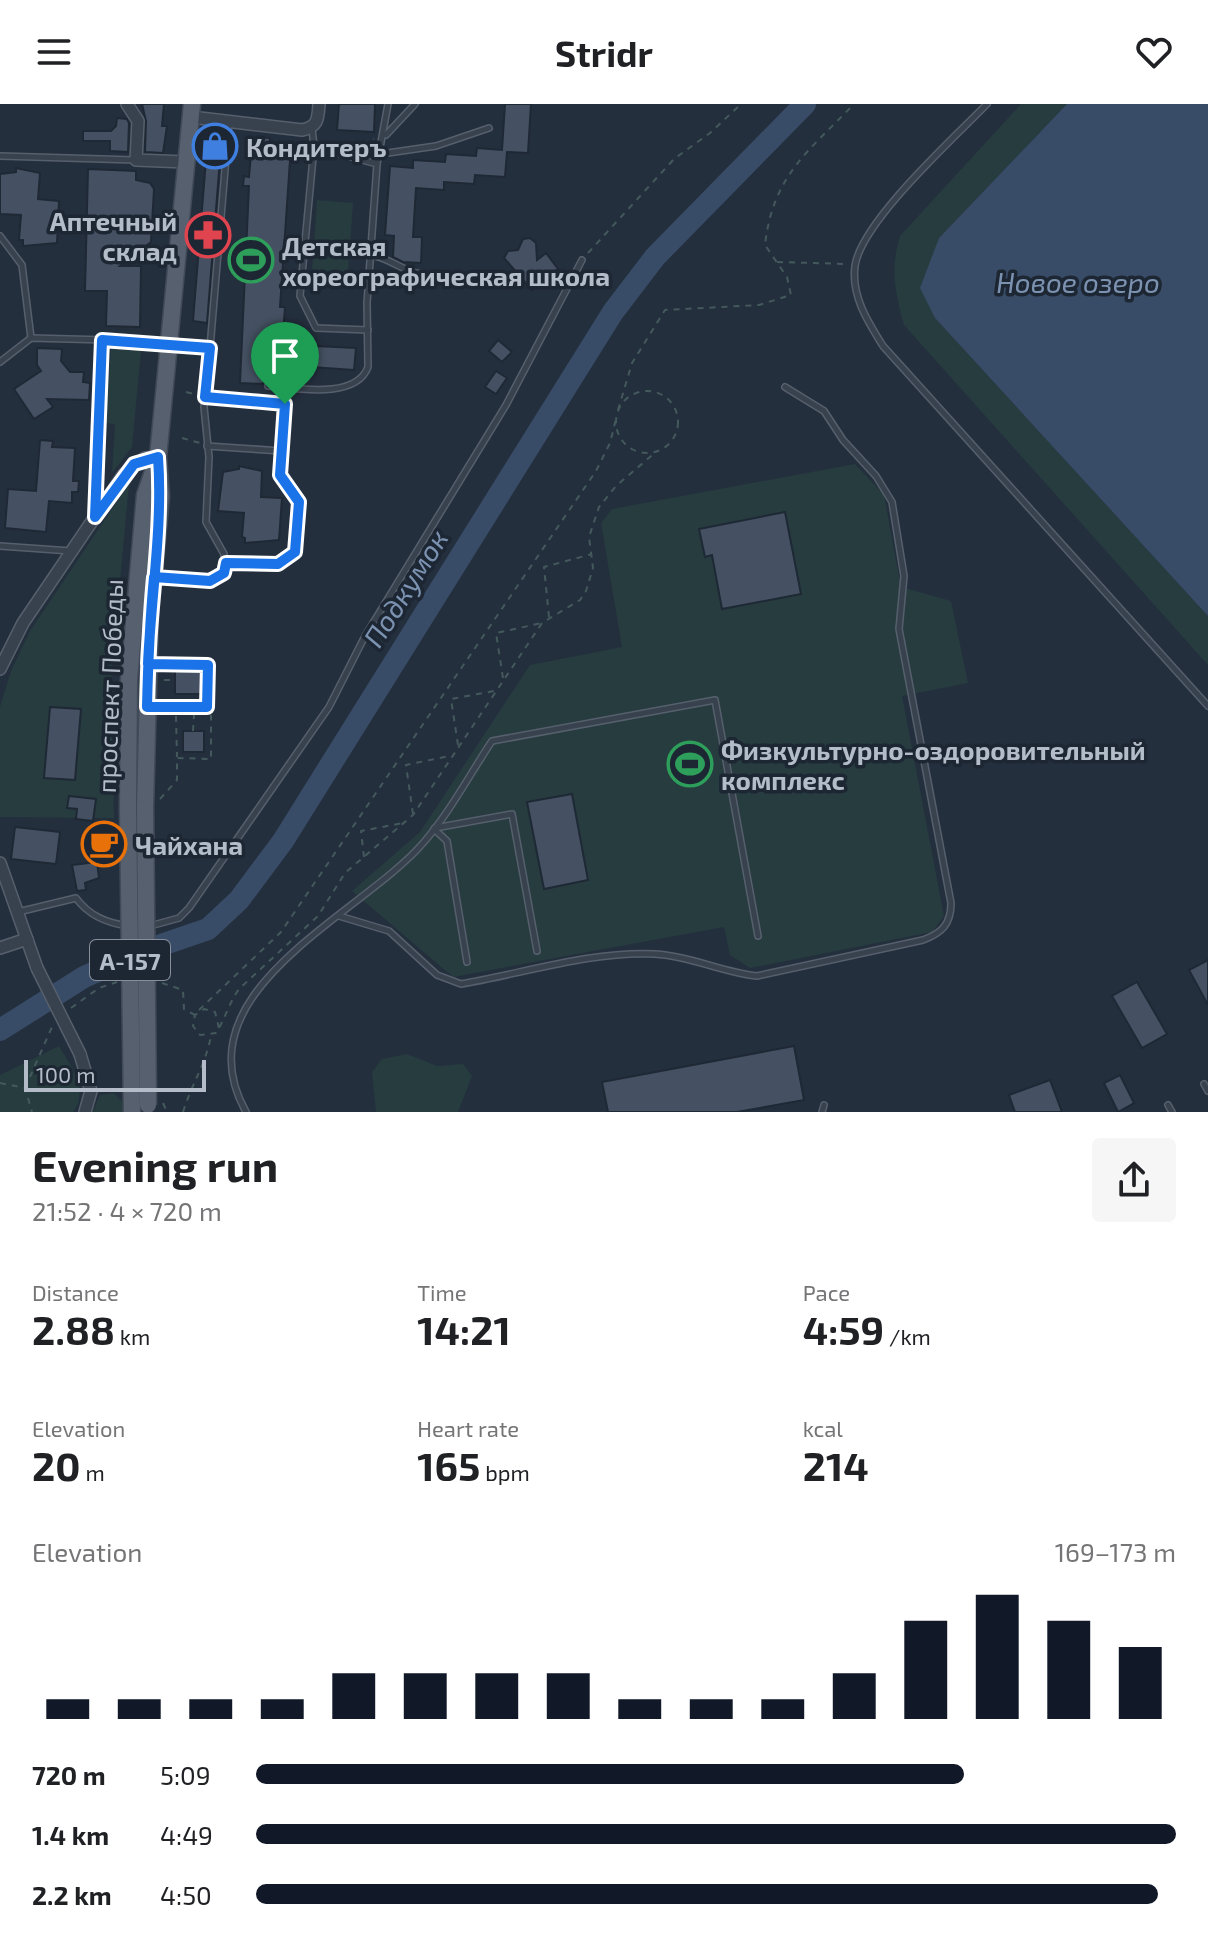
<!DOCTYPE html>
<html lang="en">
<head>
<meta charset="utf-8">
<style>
  :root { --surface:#fff; --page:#f6f6f6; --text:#202124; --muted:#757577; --accent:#111827 }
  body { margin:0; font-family:"Exo 2",sans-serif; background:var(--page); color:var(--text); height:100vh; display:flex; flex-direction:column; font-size:30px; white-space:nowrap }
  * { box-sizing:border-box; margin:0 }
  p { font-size:26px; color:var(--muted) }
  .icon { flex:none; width:44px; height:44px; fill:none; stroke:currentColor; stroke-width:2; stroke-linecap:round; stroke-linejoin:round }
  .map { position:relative; height:1008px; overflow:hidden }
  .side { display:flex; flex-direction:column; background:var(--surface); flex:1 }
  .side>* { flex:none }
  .scale { position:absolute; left:24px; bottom:20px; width:182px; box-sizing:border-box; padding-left:8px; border:4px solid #b4bcc9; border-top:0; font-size:22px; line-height:28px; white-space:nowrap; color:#b4bcc9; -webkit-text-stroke:6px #1d2633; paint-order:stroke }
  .pin { position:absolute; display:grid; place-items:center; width:68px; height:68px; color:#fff; margin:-82px -34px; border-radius:50% 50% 50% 0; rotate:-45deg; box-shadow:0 0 8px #0007 }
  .pin .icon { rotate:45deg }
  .round { display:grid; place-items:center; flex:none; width:84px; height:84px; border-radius:8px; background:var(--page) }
  .summary { display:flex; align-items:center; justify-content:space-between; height:136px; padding:0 32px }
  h1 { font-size:44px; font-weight:700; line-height:60px }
  .metrics { display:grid; grid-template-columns:repeat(3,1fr); gap:12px; height:136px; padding:8px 32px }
  .metrics div { display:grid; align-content:center }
  .metrics b { font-size:40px; font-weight:700 }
  .metrics small { font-size:22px; font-weight:400 }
  .metrics p { font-size:22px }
  .chart { height:224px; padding:16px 32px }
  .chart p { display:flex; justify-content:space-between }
  .chart svg { width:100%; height:144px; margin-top:8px; stroke:var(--accent); stroke-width:6 }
  ul { padding:0 32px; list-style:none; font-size:26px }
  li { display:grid; grid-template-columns:128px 96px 1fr; align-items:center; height:60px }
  li i { height:20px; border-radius:10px; background:var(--accent) }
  header { display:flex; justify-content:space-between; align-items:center; height:104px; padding:0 32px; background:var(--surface); font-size:36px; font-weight:700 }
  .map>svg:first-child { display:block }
  .green { fill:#263c3f }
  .water { fill:#394c67 }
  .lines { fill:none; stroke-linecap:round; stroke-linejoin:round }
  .river { stroke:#394c67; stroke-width:22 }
  .building { fill:#455162; stroke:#1f2835; stroke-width:2 }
  .lane-casing { stroke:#565f6c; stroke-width:8 }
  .street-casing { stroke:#565f6c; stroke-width:14 }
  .primary-casing { stroke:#414a57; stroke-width:19 }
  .path { stroke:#44595c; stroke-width:2; stroke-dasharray:6 6; stroke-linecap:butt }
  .lane { stroke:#38414e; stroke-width:5 }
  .street { stroke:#38414e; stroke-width:11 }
  .primary { stroke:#56606e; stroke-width:16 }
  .street-bridge-casing { stroke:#565f6c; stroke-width:14; stroke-linecap:butt }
  .primary-bridge-casing { stroke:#414a57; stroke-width:19; stroke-linecap:butt }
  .street-bridge { stroke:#38414e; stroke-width:11 }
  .primary-bridge { stroke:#56606e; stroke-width:16 }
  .route-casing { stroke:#fff; stroke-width:16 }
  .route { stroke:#1a73e8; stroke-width:10 }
  .labels { text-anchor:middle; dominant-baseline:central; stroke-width:7; stroke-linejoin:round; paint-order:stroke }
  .shield { fill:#1d2633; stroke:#878f9c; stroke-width:2 }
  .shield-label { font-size:24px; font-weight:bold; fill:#b4bcc9 }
  .poi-label { font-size:26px; font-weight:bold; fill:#b4bcc9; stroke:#1d2633; text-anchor:start }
  .street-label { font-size:26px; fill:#b4bcc9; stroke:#1d2633 }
  .water-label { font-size:28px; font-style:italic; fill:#7c92b1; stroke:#1d2633 }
</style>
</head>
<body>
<header><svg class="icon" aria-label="menu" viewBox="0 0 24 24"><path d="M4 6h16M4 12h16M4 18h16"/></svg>Stridr<svg class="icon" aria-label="heart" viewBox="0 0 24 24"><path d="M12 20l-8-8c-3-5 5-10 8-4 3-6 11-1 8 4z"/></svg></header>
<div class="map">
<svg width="1208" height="1008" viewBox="0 0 1208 1008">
  <rect width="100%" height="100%" fill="#242f3e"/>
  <g class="green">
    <path d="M1021,0H1067L939,134L935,214L1208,512V561L904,221C895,188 890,165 900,132Z"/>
    <polygon points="317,96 353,99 348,169 312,167"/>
    <polygon points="111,245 141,246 132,343 112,369 115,320 105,319"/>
    <polygon points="855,360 884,391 901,483 951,497 968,579 902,592 944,812 932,828 750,864 730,851 724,823 453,873 352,787 420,728 530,561 622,543 601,419 612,405"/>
    <polygon points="129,380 111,575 114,714 0,713 0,603 11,567 30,527"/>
    <path d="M59,942C70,961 90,987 73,1008H0V971Z"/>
    <polygon points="407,950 437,962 463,960 472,972 458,1008 376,1008 372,968 382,955"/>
    <polygon points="114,989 132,1008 93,1008 100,991"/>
  </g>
  <polygon class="water" points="1067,0 1208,0 1208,512 935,214 920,184 939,134"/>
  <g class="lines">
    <polyline class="river" points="0,926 84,873 138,849 208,825 239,796 283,737 613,208 655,153 805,0"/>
  </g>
  <g class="building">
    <polygon points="142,0 164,0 162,22 167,22 163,49 145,48 146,17"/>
    <polygon points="339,0 375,0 374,28 337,26"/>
    <polygon points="505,0 531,0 528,49 507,48 505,73 475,71 474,80 444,78 444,86 416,84 413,133 422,133 421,159 403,158 393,153 394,132 385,131 390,62 413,64 413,56 445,58 446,50 476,52 477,44 502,46"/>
    <polygon points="117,14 127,15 129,19 128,48 110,47 110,37 83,37 83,27 111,27 116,22"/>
    <polygon points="216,24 222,30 207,219 193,217 208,31"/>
    <polygon points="259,33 270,34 270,40 291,42 280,203 285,203 282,245 315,247 315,242 356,244 354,266 312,263 312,269 264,266 263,280 240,279 249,82 243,82 244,72 249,73 252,39"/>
    <polygon points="16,64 40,69 38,95 59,97 57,139 23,142 23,136 19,136 21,111 0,110 0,70 16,68"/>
    <polygon points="88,65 136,67 136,76 150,79 154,85 151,138 120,162 141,162 140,223 106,222 107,187 85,187"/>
    <polygon points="530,134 536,139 537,156 546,149 558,165 532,186 504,154 508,147 518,146 523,135"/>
    <polygon points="498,236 512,248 502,258 489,247"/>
    <polygon points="37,244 62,245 61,257 70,268 84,268 83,278 90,279 89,296 47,295 53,303 34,315 14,285 41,267 37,261"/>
    <polygon points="496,267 507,274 496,290 485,283"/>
    <polygon points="40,336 53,337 52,343 75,344 73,377 79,377 78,388 72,388 72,399 49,397 46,428 5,424 8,385 36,387"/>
    <polygon points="239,362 262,367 261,393 282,394 279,436 245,439 245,434 242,433 244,409 218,407 223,368 239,365"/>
    <polygon points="785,408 801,490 722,505 712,451 705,453 699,425"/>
    <rect x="175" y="566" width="27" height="24"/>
    <polygon points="50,603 81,605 75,676 44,674"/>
    <rect x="183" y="627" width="21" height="21"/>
    <polygon points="572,690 588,776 544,785 527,698"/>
    <polygon points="69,692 96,695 93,717 76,715 77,705 67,704"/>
    <polygon points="15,723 60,728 56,760 11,755"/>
    <polygon points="97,758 99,774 85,779 86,786 77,787 72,761"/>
    <polygon points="1208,856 1208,901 1189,866"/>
    <polygon points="1137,878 1167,930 1142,944 1112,892"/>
    <polygon points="794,942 804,996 737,1008 608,1008 602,978"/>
    <polygon points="1120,971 1134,999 1118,1008 1104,979"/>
    <polygon points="1050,976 1062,1008 1015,1008 1009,991"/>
  </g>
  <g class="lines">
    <g class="lane-casing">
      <g id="lane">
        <path d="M987,0C954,34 861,118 855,162C851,192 868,218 883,242L1208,602"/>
        <polyline points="312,24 314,43 300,192 316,224 368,226"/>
        <polyline points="386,31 415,0"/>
        <polyline points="314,43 377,60"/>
        <polyline points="381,50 436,42 489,24"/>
        <polyline points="0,52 135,56"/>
        <polyline points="0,132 22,161 31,234"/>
        <path d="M370,151C389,153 401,167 421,170"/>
        <polyline points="210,244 229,18"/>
        <polyline points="0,258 31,234 145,237 210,244 204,303 209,353 206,418 224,450 224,469 210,477 155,473"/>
        <path d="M268,282C295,284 356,296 368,263L367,199L377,60L388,0"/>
        <polyline points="207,342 282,347"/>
        <polyline points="96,407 102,236"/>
        <polyline points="0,442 71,447"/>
        <polyline points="226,459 278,460 295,448 299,398 280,371 288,283"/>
        <polyline points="150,560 208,561 207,603 152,603"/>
        <polyline points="435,724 512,710 537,847"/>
        <polyline points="434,725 447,737 467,858"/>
        <path d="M18,808L76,794C89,812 107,819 128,822"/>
        <path d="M339,812L389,827L437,871L461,880C525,869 590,847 655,850C690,852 722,868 757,872L923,836C942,829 951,820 951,799L899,525L904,472L892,398L876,372L843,336L824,307L785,283"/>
        <polyline points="150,822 179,814 189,804 329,603 365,532 506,301 582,156"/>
        <polyline points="1204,980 1208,987"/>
        <polyline points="1168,1001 1172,1008"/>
        <path d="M246,1008C178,886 362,811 424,738C450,708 470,670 492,637L715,596L758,832"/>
        <polyline points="822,1008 824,1001"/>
      </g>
    </g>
    <g class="street-casing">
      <g id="street">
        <polyline points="127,0 138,17 136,56 186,58"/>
        <path d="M191,13L302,26C318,23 318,15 319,0"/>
        <polyline points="0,565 23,519 124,370 145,354 158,353"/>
        <polyline points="0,759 37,864"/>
        <polyline points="0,844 27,835"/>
        <polyline points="80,950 91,987 85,1008"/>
      </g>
    </g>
    <g class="primary-casing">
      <g id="primary">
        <polyline points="128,704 129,576 145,391 155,362"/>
        <polyline points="145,704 150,508 161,392 158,353 192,0"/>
      </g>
    </g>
    <g class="path">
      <polyline points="351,44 374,35"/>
      <polyline points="588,149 674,55 710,29 741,0"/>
      <polyline points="777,158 847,160"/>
      <circle cx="647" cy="318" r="31"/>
      <polyline points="186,288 197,291"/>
      <polyline points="215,294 276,299"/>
      <path d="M618,306L632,259L665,206L759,201L791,191L787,173L765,141C773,71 808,48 854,0"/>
      <polyline points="182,334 200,339"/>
      <polyline points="549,513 544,463 592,450"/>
      <polyline points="503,574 496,529 542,519"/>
      <polyline points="164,576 175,576"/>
      <polyline points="176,612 177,653"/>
      <polyline points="193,627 194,611"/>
      <polyline points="458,641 451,595 494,587"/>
      <polyline points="160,695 177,676 177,654 211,655 211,611"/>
      <polyline points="413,710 406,661 449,652"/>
      <polyline points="364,753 361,727 403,719"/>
      <polyline points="162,879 183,886 184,905 195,911"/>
      <polyline points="71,904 99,884 117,878"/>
      <polyline points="199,906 281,828 596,367 610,339 616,315"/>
      <path d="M219,924L215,908L204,905L195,911L193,922L200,931L216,929C225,915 229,899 239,885L318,812L345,769L413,711L542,519L580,496L586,487L593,464L589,433L599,403L616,382L657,347"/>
      <polyline points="0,979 25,984 32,1008"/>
      <polyline points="25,984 52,923"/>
      <polyline points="163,999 167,1008"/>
      <path d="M183,1008C192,979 205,962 211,932"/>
    </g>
    <use href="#lane" class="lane"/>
    <use href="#street" class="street"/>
    <use href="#primary" class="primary"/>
    <g class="street-bridge-casing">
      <polyline id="street-bridge" points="37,864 80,950"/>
    </g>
    <g class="primary-bridge-casing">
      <g id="primary-bridge">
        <polyline points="128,704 132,1008"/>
        <polyline points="145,704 148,1001"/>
      </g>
    </g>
    <use href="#street-bridge" class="street-bridge"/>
    <use href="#primary-bridge" class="primary-bridge"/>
  </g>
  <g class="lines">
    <g class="route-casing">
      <path id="route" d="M285,300L205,293L210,244L102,236L95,413L134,360L158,353C163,422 151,491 148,560L208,561L207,603H147C148,559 150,516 154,473L210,477L224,469L226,459L278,460L295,448L299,398L280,371L285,300"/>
    </g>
    <use href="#route" class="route"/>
  </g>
  <defs>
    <g id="shop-ring" transform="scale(2.3)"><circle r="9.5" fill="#1d2633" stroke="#3f7fe0" stroke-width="1.5"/><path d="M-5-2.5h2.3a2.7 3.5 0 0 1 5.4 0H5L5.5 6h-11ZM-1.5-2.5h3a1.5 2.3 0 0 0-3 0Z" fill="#3f7fe0"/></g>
    <g id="pharmacy-ring" transform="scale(2.3)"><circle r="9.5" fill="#1d2633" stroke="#e0444e" stroke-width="1.5"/><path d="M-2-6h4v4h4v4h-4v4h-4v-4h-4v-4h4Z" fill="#e0444e"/></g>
    <g id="stadium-ring" transform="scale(2.3)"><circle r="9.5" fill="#1d2633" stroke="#2e9e5b" stroke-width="1.5"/><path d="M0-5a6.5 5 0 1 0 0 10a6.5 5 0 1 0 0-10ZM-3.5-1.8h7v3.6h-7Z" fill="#2e9e5b"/></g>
    <g id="cafe-ring" transform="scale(2.3)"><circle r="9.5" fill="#1d2633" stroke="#e8710a" stroke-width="1.5"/><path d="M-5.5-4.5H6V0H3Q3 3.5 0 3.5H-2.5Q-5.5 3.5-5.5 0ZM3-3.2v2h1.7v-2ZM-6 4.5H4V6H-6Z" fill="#e8710a"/></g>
  </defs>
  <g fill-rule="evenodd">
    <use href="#shop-ring" x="215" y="42"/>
    <use href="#pharmacy-ring" x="208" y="131"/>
    <use href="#stadium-ring" x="251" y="156"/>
    <use href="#stadium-ring" x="690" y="660"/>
    <use href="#cafe-ring" x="104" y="740"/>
  </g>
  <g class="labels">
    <rect class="shield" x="90" y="836" width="80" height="40" rx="6"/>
    <g class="shield-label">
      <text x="130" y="856">А-157</text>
    </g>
    <g class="poi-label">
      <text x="246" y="42">Кондитеръ</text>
      <text x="177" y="116" text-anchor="end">Аптечный<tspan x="177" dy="30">склад</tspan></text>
      <text x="282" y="141">Детская<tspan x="282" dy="30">хореографическая школа</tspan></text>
      <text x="721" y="645">Физкультурно-оздоровительный<tspan x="721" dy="30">комплекс</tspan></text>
      <text x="135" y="740">Чайхана</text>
    </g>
    <g class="street-label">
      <text transform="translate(109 582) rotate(-88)">проспект Победы</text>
    </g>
    <g class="water-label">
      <text x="1078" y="178">Новое озеро</text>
      <text transform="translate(405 484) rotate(-58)">Подкумок</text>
    </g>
  </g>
</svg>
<div class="scale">100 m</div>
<div class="pin" style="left:285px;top:300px;background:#1e9e55"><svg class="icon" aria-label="arrive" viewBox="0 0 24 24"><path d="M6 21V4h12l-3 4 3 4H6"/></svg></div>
</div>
<section class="side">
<div class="summary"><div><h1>Evening run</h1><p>21:52 · 4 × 720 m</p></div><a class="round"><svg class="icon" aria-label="share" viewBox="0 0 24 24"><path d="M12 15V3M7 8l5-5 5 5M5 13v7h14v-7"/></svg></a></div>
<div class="metrics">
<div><p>Distance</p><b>2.88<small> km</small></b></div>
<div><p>Time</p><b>14:21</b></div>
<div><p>Pace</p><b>4:59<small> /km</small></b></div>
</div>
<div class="metrics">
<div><p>Elevation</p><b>20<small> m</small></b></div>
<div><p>Heart rate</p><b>165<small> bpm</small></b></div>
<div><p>kcal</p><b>214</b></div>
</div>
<div class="chart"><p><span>Elevation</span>169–173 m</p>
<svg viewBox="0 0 160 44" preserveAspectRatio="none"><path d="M5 44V38M15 44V38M25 44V38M35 44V38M45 44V30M55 44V30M65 44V30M75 44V30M85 44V38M95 44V38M105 44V38M115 44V30M125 44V14M135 44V6M145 44V14M155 44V22"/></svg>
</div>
<ul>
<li><b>720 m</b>5:09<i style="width:77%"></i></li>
<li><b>1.4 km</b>4:49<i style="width:100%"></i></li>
<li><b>2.2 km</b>4:50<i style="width:98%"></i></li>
</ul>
</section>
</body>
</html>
